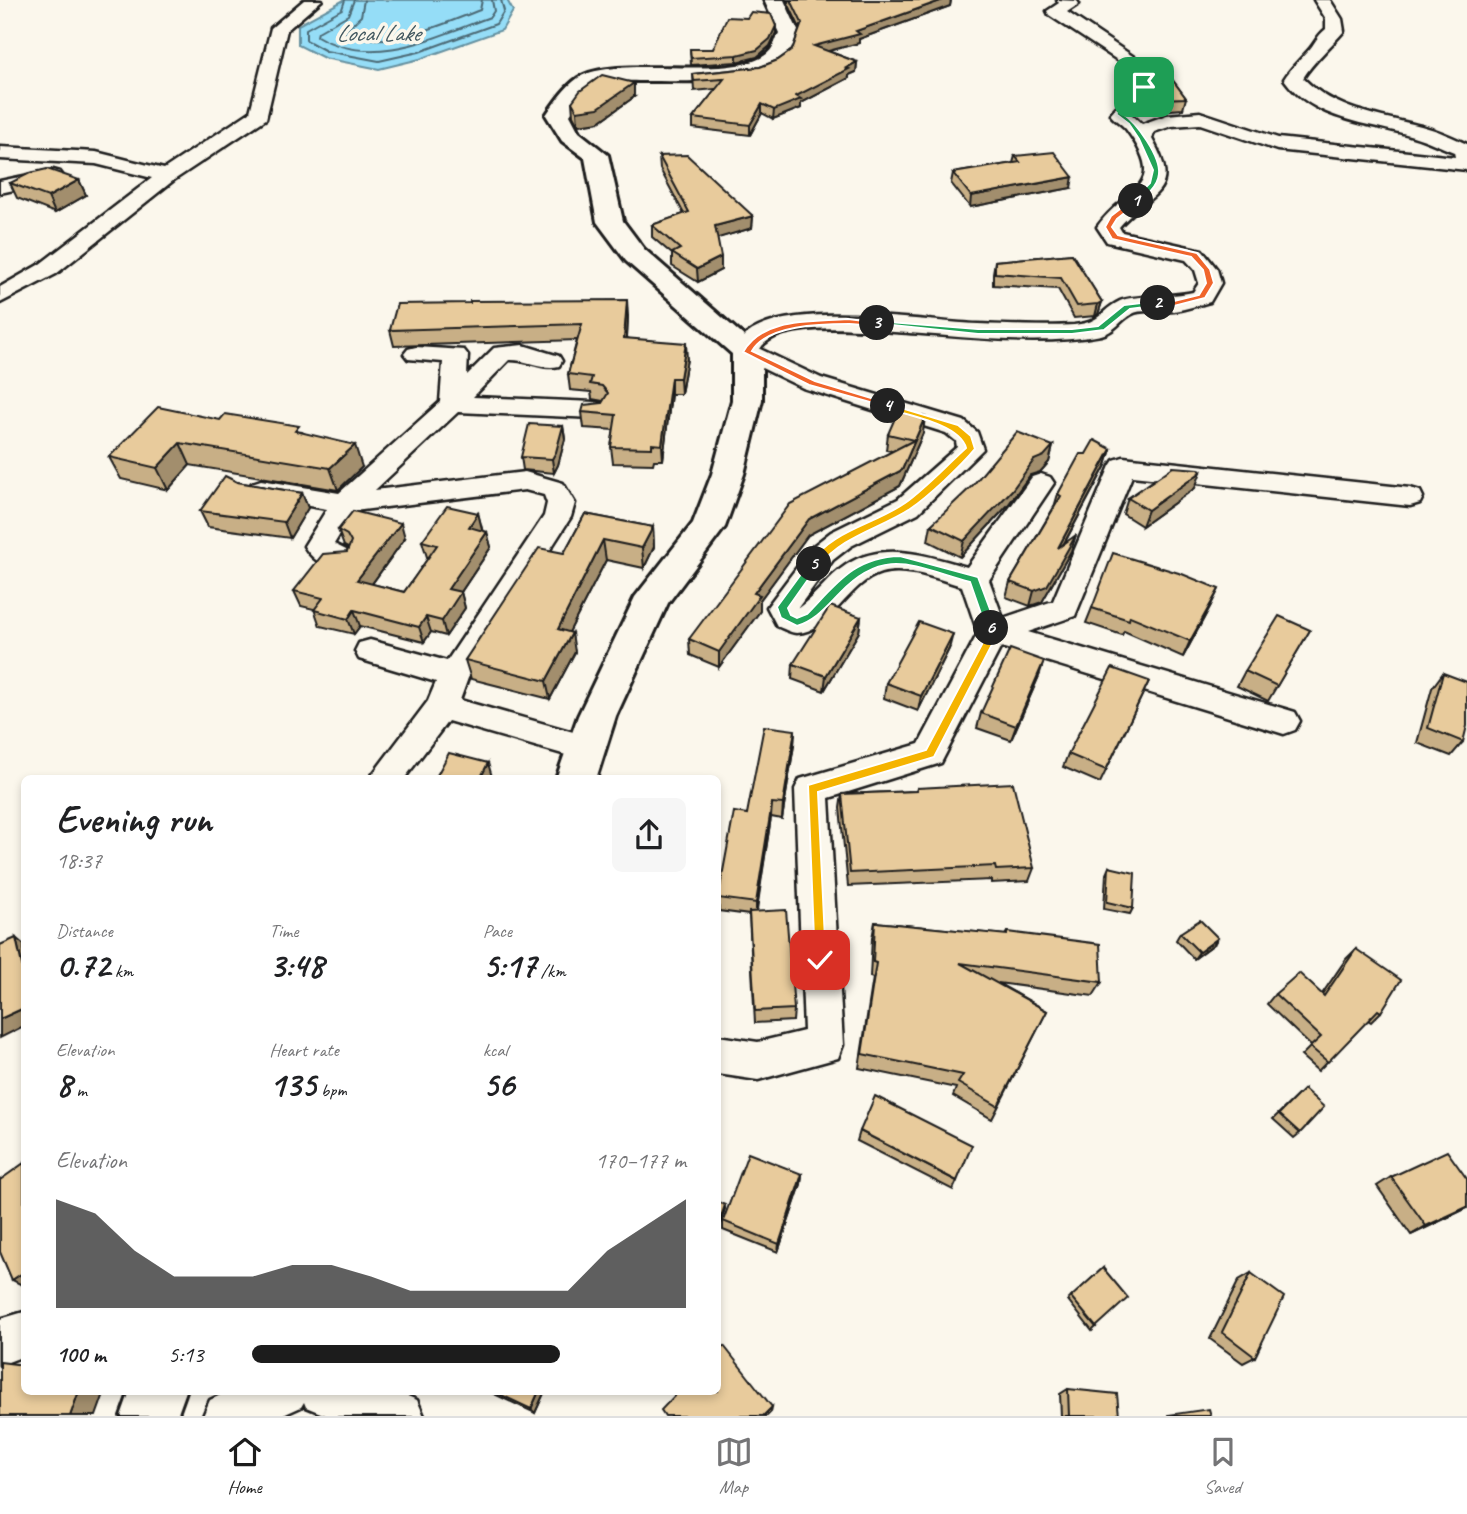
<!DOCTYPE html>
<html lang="en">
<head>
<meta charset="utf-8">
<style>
  :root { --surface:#fff; --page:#f6f6f6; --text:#202124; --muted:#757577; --line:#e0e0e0; --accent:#1c1c1c }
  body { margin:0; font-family:Caveat,sans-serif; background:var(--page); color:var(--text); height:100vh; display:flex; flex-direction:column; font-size:26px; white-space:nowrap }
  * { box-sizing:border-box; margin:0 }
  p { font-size:23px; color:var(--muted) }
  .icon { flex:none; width:38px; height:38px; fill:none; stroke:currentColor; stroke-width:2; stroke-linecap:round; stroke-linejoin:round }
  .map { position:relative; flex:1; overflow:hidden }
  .details { position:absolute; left:21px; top:775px; width:700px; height:620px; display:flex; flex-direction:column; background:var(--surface); border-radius:10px; box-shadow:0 4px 10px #0003 }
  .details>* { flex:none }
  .pin { position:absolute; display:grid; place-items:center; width:60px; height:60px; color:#fff; margin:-30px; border-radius:14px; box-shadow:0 4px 10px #0006 }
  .km { position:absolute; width:35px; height:35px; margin:-18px; border-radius:50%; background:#222; color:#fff; font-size:19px; line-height:35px; text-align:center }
  .round { display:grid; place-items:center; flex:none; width:74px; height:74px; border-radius:10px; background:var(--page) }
  .head { display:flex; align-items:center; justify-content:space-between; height:119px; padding:0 35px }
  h1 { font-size:38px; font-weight:800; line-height:52px }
  .metrics { display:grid; grid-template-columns:repeat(3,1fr); gap:10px; height:119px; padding:7px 35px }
  .metrics div { display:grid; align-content:center }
  .metrics b { font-size:35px; font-weight:800 }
  .metrics small { font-size:19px; font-weight:400 }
  .metrics p { font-size:19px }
  .chart { height:196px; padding:14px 35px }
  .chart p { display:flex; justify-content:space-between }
  .chart svg { width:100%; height:126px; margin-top:7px; fill:var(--accent); opacity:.7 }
  ul { padding:0 35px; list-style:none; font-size:23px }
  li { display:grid; grid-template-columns:112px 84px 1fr; align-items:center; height:52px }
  li i { height:18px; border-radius:9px; background:var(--accent) }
  .tab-bar { display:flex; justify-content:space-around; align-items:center; height:98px; border-top:2px solid var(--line); background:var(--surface); font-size:19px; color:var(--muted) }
  .tab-bar a { display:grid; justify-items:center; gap:4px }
  .tab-bar .active { color:var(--accent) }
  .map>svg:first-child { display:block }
  .water { fill:#95ddf7; stroke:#65909f; stroke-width:2 }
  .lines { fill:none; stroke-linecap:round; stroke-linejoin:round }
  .shore { stroke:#4c6974; stroke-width:2 }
  .minor-casing { stroke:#1c1c1c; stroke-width:5 }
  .major-casing { stroke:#1c1c1c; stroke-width:6 }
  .minor { fill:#fbf7ec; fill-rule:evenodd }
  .major { fill:#fbf7ec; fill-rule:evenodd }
  .wall { fill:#c8af86; stroke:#1c1c1c; stroke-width:2 }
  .shaded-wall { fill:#a28e6d; stroke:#1c1c1c; stroke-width:2 }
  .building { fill:#e8cb9c; stroke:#1c1c1c; stroke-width:2 }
  .split-1 { fill:#22a559; stroke:#fff; stroke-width:2 }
  .split-2 { fill:#f0652b; stroke:#fff; stroke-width:2 }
  .split-3 { fill:#22a559; stroke:#fff; stroke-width:2 }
  .split-4 { fill:#f0652b; stroke:#fff; stroke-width:2 }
  .split-5 { fill:#f5b400; stroke:#fff; stroke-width:2 }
  .split-6 { fill:#22a559; stroke:#fff; stroke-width:2 }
  .split-7 { fill:#f5b400; stroke:#fff; stroke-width:2 }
  .labels { text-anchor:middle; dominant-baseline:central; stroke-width:7; stroke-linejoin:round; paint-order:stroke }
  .far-water-label { font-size:24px; font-style:italic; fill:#40565e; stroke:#fbf7ec }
</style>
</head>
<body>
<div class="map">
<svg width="1467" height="1416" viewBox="0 0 1467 1416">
  <rect width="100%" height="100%" fill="#fbf7ec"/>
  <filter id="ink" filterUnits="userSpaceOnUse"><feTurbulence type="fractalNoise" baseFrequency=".0143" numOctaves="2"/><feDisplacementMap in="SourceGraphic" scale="14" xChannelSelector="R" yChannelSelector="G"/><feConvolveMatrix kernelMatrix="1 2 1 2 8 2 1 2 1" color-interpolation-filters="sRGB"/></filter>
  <g filter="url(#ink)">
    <polygon class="water" points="344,0 507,0 513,11 502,30 420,59 379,69 324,58 298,45 298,25"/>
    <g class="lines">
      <g class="shore">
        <polyline points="345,0 342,9 306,29 306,40 326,51 379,61 419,52 496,24 504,11 501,0"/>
        <path d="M354,0L348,15L318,32L317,36C373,69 435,37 490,17L494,11L492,0"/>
        <path d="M364,0L361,16L343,33C389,51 437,26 480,10L482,0"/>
      </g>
      <g class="minor-casing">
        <g id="minor">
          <polygon points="304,0 322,0 287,30 266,119 174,180 56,274 0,303 0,287 40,264 152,178 96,164 0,159 0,147 96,152 164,169 250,112 271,28"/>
          <path d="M1057,0L1077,1L1079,4L1067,12L1155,71L1153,87L1130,113L1142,124L1167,115L1200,112L1278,138L1455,157L1454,152C1441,147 1427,140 1413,136C1367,122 1314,121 1284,79C1291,68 1299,61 1307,52C1315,44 1316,37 1326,29V19L1314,0H1330L1342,19L1344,31C1331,46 1313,62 1303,78C1335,111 1379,115 1421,126C1437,130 1452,137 1467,144V170L1277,150L1200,124L1172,126L1154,132L1152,139C1183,194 1151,191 1119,227L1122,232L1202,250L1217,269L1221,283L1210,302C1198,305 1186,309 1174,311C1161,313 1142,308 1132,314C1120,320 1115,332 1101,335C1039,347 958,336 894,332C865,329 777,320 760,349L821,378L964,421L977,432L983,449L918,513L851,546L833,560L797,609C816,596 828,577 846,565C884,540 928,556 967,567L1032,477L1041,474L1050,477L1054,483L989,580L1003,618L1053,601L1110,466L1114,460L1123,457L1410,488L1420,491L1423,497L1420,503L1410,506L1132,476L1075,616L1028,632L1295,712L1300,721L1295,730L1284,734L1001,647L941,763L829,798L843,1045L838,1058L758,1080L718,1074V1036L758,1042L804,1031L795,789L800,779L919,744L978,633L962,586C937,579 907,566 881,573C849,582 830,632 797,633C791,633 782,628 777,626L767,607L813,546L831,532L898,499L957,447L956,441L946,433L803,388L739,357L735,352C738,346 742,338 747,334C792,299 922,322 978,324C1009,325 1043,327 1074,325C1103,322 1099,311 1120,301C1132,295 1174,297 1193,292L1199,283L1195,270L1186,260L1107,242L1097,227C1126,185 1171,190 1126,129C1121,123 1114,120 1110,114L1135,86L1137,73L1049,15L1047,11L1059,3Z"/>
          <polygon points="53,170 60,172 63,176 60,180 0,193 0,181"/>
          <path d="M523,345L559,356L562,361L559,366C542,370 526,359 509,360L473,397L594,402L603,404L607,410L603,416L594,418L458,412L375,490L525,472L563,483L575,503L571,517L468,678L460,700L598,739L603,748L598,757L587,761L448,721L404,779H369L428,701L436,682L359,659L355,651L359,643L370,640L447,661L544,516L547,503L544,495L525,490L354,511L334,544L350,552L354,559L350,566C331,572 314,563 304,546L327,509L261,498L252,495L248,489L252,483L261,480L339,493L440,402L443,362L408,359L404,354L408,349L416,347L464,350L468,355L467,375L494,348Z"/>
          <polygon points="24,1312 24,1356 0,1365 0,1319"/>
          <polygon points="229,1391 396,1391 417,1400 424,1416 328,1416 306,1407 304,1402 301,1407 281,1416 203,1416 210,1400"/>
        </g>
      </g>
      <g class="major-casing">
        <g id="major">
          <path d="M764,0H784L799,33C796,41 794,51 789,58C759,88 682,80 642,81C628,81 607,79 595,87C584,93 577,105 570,115L579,132L608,155L623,221L644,249L762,352V400L744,474L725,527L668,603L616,716L596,779H556L578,716L635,597L693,523L712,474L732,400V354L626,261L597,222L585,158L562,141L546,115C555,102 565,87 578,78C619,52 748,86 772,48C775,44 776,38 779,33Z"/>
          <polygon points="130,1391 186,1391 177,1416 121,1416"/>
        </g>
      </g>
      <use href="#minor" class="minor"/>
      <use href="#major" class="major"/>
    </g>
    <g class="wall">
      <polygon points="788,0 951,0 950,6 859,39 859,43 828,51 857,62 856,72 849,75 849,78 801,103 801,108 773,119 762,113 750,135 693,128 693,118 716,89 694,91 693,74 760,67 778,60 792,50 800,28 788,3"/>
      <polygon points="776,26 776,33 770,46 757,57 737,62 691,65 690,49 713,49"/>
      <polygon points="1160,63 1186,98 1183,109 1157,111 1148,97 1151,85 1157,78"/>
      <polygon points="634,97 599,122 578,125 573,115 572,102"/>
      <polygon points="659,156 753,216 752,228 717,238 721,270 698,282 672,266 672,254 652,237 652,225 684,214 660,169"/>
      <polygon points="1015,156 1071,188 970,207 951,183 953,173 1013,163"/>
      <polygon points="79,180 86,195 55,213 17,198 10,183"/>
      <polygon points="1072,254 1102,302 1098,314 1095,316 1074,318 1058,289 993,285 993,273 995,261"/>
      <polygon points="628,316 627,338 687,359 681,394 671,394 663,460 654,460 653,464 613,463 611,447 614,430 584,428 582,412 602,403 603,401 592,399 591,392 570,390 568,374 577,340 394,346 390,330"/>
      <polygon points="220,420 302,432 362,467 338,490 190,465 168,490 121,479 109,457"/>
      <polygon points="563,426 565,439 558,465 554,473 523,470 521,457"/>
      <polygon points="923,433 900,486 808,535 760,600 760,611 719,667 690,655 689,639 892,451 886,450 888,434"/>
      <polygon points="1053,446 1049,462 1040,472 1030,475 1008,505 960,557 928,541 931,525"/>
      <polygon points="1111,449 1106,465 1064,544 1071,551 1042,602 1030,606 1006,597 1010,582 1054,507 1058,494 1086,454"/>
      <polygon points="237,482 302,493 308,508 290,538 208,527 200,511"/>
      <polygon points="1195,488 1142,526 1123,514 1128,498"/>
      <polygon points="478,513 482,529 481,530 487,532 491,547 461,592 465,608 446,636 431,632 424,642 360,626 354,634 320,626 314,609 301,606 294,591 347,552 348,548 344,546 338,530 405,538 372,584 404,592 429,557 427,557 422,541"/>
      <polygon points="585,514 653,527 654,547 644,568 606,560 569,632 575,652 550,699 471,679 465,660 564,553"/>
      <polygon points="1211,605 1183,657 1124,631 1122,635 1086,623 1092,608"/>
      <polygon points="861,617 859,632 824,691 792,679 793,664"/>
      <polygon points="1310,630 1268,701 1237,686 1245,671"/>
      <polygon points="949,649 918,711 884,698 886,683"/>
      <polygon points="1443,673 1463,742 1451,756 1417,743 1432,688"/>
      <polygon points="1039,676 1011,740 977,728 981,713"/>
      <polygon points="1149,681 1100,783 1063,767 1068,754"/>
      <polygon points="795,730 794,745 782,819 771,817 756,912 794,1009 793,1021 755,1023 749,915 719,911 718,898 747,814"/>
      <polygon points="917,788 1034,868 1029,881 991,883 991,880 848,886 840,808 842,794 916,791"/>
      <polygon points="1109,867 1133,908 1130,914 1104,909 1106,874"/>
      <polygon points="875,922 1005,935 1007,932 1102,982 1093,996 998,983 1047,1011 992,1119 953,1096 956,1088 859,1068 873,978 870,977 872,938"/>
      <polygon points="1180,933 1214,944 1194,959 1176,940"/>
      <polygon points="1356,949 1381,1012 1371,1022 1368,1020 1318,1071 1301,1056 1311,1046 1267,1004 1275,994 1322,994 1346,959"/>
      <polygon points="1304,1089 1300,1133 1294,1138 1273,1119"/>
      <polygon points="860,1131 957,1181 953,1190 857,1141"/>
      <polygon points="802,1174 801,1184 778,1252 723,1230 723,1221"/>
      <polygon points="1391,1177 1467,1179 1467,1208 1411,1235 1377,1186"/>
      <polygon points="1103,1268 1096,1327 1092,1331 1068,1300"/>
      <polygon points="1251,1273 1255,1357 1243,1363 1210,1339 1239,1280"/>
      <polygon points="1068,1389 1119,1416 1061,1416 1060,1394"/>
      <polygon points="488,1391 545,1391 535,1413"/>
    </g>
    <g class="shaded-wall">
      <polygon points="943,0 951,0 950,6 859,39 859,43 813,55 814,46"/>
      <polygon points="776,26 776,33 770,46 757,57 737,62 737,55"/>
      <polygon points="857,62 856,72 849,75 849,78 801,103 801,108 773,119 774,110 796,96"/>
      <polygon points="634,83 634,97 599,122 578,125 577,111"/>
      <polygon points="762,104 762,113 750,135 750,125"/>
      <polygon points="1073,177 1071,188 970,207 971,196"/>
      <polygon points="79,180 86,195 55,213 48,197"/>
      <polygon points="753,216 752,228 715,239 715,226"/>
      <polygon points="721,257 721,270 698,282 697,269"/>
      <polygon points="627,300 628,316 626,353 624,338"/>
      <polygon points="1102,302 1098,314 1095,316 1098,304"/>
      <polygon points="686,343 687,359 681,394 680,378"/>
      <polygon points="671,378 671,394 663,460 662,445"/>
      <polygon points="925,417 923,433 900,486 808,535 760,600 760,611 719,667 719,652 754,593 809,519 902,470"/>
      <polygon points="563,426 565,439 558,465 554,473 552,459"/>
      <polygon points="180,443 190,465 168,490 157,468"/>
      <polygon points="355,445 362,467 338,490 330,468"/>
      <polygon points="1053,446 1049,462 1040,472 1030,475 1008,505 960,557 964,541 1034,460"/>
      <polygon points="1111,449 1106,465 1053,564 1058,548"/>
      <polygon points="1201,472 1195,488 1142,526 1148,510"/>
      <polygon points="302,493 308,508 290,538 284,522"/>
      <polygon points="478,513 482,529 473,543 469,527"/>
      <polygon points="401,523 405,538 363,596 357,580"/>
      <polygon points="653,527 654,547 644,568 642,548"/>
      <polygon points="487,532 491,547 461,592 465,608 446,636 442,621 448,589"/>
      <polygon points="1076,535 1071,551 1042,602 1030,606 1034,591"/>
      <polygon points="603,540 606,560 561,648 558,629"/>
      <polygon points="1219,589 1211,605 1183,657 1190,641"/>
      <polygon points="354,610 360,626 354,634 348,619"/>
      <polygon points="426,617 431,632 424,642 419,627"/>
      <polygon points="861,617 859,632 824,691 826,676"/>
      <polygon points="572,633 575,652 550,699 546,681"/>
      <polygon points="953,634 949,649 918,711 921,696"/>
      <polygon points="1044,661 1039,676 1011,740 1016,726"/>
      <polygon points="795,730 794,745 782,819 783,804"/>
      <polygon points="488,763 492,777 492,779 480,779"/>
      <polygon points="772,803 771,817 756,916 756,903"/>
      <polygon points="16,938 24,945 24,974"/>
      <polygon points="1218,938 1214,944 1194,959 1199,952"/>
      <polygon points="24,1008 24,1026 0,1038 0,1019"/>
      <polygon points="802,1174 801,1184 778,1252 779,1244"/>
      <polygon points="725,1205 725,1209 718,1231 718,1226"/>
      <polygon points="1467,1207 1467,1208 1411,1235 1426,1226"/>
      <polygon points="24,1272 24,1286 12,1280"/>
      <polygon points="79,1391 105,1391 96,1416 70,1416"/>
      <polygon points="539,1391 545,1391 535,1413 531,1409"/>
      <polygon points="772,1407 771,1412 767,1416 763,1416"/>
    </g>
    <g class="building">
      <polygon points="791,0 943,0 856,31 860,34 814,46 857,62 846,68 849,69 796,96 801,99 774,110 762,104 750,125 693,118 724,79 694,81 693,74 760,67 778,60 792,50 802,23"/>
      <polygon points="751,12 771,14 776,26 770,39 757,50 737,55 691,58 690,49 713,49 727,17 747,18"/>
      <polygon points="1160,63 1186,98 1160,99 1151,85 1159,76"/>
      <polygon points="602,75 634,83 598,108 577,111 572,102 580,91"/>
      <polygon points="1054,152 1073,177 971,196 953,173 1020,162 1015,156"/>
      <polygon points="687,155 753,216 715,226 721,257 697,269 672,253 680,249 652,225 689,212 659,156"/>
      <polygon points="47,169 79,180 48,197 10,183 30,173"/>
      <polygon points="1072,254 1102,302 1098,304 1077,306 1061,278 995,273 995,261"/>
      <polygon points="627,300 624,338 686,343 680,378 671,378 662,445 652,444 652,448 611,447 616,415 582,412 584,405 602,403 608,393 602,386 590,384 592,377 568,374 582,324 390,330 397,304 470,303 470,301"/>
      <polygon points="158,407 220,420 225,414 299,426 295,431 355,445 330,468 180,443 157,468 109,457"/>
      <polygon points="898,411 925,417 902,470 809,519 754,593 760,595 719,652 689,639 790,504 914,440 888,434"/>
      <polygon points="529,424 563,426 556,452 552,459 521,457"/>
      <polygon points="1017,432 1053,446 1044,456 1034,460 1012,490 964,541 931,525 973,485"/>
      <polygon points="1094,440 1111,449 1058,548 1076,535 1047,586 1034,591 1010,582 1061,496 1058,494 1080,454 1086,454"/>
      <polygon points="1173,467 1199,469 1201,472 1148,510 1128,498"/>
      <polygon points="225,476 237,482 302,493 284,522 200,511"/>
      <polygon points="447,506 478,513 469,527 487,532 448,589 461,592 442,621 426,617 419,627 354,610 348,619 314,610 323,598 294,591 323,554 347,552 351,542 347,535 338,530 353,511 401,523 357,580 404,592 437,545 422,541"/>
      <polygon points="585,514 653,527 642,548 603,540 558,629 572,633 546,681 465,660 539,548 564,553"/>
      <polygon points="1113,553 1182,574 1219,589 1190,641 1130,616 1129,620 1092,608"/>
      <polygon points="830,606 861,617 826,676 793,664"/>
      <polygon points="1279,616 1310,630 1277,686 1245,671"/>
      <polygon points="919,622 953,634 921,696 886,683"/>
      <polygon points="1010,649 1044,661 1016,726 981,713"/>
      <polygon points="1112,668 1149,681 1106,770 1068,754"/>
      <polygon points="1443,673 1467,682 1467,726 1463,742 1428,728"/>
      <polygon points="764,726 795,730 783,804 772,803 756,903 718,898 734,812 747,814"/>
      <polygon points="449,753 488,763 480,779 435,779"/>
      <polygon points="1013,783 1034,868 996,870 995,866 850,873 842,794 917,791 917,788"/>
      <polygon points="1109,867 1135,873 1133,908 1107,902"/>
      <polygon points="786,910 794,1009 755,1011 749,912"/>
      <polygon points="1200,920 1218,938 1199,952 1180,933"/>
      <polygon points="875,922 1007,935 1007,932 1100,944 1102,982 960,963 1047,1011 998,1106 958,1083 963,1075 862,1054 876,963 873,962"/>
      <polygon points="16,938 24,974 24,1008 0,1019 0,945"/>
      <polygon points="1356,949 1401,980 1381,1012 1378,1010 1328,1062 1310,1047 1321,1037 1275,994 1299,973 1324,996"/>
      <polygon points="1304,1089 1324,1107 1300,1133 1279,1114"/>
      <polygon points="875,1096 972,1145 957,1181 860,1131"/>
      <polygon points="1447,1151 1467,1179 1467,1207 1426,1226 1391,1177"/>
      <polygon points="748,1153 802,1174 779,1244 723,1221"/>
      <polygon points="24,1163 24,1272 12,1280 0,1252 0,1180"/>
      <polygon points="718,1202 725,1205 718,1226"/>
      <polygon points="1103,1268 1128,1298 1096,1327 1071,1297"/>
      <polygon points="1251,1273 1284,1297 1255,1357 1222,1332"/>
      <polygon points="724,1346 772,1407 763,1416 665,1416 661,1410 679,1391 718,1391 718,1352"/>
      <polygon points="0,1362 24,1365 24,1391 79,1391 70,1416 0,1416"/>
      <polygon points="1068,1389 1117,1394 1119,1416 1069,1416"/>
      <polygon points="493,1391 539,1391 531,1409"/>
      <polygon points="1209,1409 1211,1416 1168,1416 1168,1415"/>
    </g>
  </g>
  <path class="split-1" d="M1142,86L1147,87L1123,114C1137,123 1161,157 1159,174C1158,186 1146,197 1136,203L1132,201L1150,183L1153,170L1139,139L1129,124L1116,114Z"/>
  <polygon class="split-2" points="1133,199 1140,201 1117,219 1112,227 1118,235 1197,253 1210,269 1214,283 1205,298 1174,306 1156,305 1158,301 1174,301 1199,295 1206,283 1203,270 1191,257 1112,239 1105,227 1111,216"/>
  <polygon class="split-3" points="1158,301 1161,305 1130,309 1104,330 1072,334 978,334 873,323 877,321 978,329 1072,329 1098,326 1124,305"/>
  <path class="split-4" d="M848,319L881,323C872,328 860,324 849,324C821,324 767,325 752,351L815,381L891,404V408L809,385L743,352C763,317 812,322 848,319Z"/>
  <path class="split-5" d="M888,404L958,425L971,436L975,449C961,466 928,497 910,509C879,529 842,536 818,567H810L809,564C832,530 873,525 905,503C926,488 946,466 966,448C960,424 907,415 884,408V404Z"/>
  <path class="split-6" d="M900,556L978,577L997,628L995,630L991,632L986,628L970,582C914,567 885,546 840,593C826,607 816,620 797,626L781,618L777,607L810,562L819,564L788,608L791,615L797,618L807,614C836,584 854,557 900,556Z"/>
  <polygon class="split-7" points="991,624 995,625 998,633 934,757 818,792 826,960 820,966 815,964 808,785 926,750 988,633 986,628"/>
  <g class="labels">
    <g class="far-water-label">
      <text x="378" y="33">Local Lake</text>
    </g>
  </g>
</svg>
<div class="pin" style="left:1144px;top:87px;background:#1e9e55"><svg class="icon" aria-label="arrive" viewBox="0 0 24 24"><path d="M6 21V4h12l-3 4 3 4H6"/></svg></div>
<div class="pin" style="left:820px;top:960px;background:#d93025"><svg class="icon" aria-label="check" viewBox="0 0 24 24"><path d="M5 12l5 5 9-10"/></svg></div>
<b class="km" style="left:1136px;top:201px">1</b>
<b class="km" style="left:1158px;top:303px">2</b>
<b class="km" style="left:877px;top:323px">3</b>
<b class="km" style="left:888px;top:406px">4</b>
<b class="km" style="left:814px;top:564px">5</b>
<b class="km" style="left:991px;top:628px">6</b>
<section class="details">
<div class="head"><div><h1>Evening run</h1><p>18:37</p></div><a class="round"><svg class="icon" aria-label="share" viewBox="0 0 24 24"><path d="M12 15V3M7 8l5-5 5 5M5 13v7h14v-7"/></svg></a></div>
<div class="metrics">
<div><p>Distance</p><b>0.72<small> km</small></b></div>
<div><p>Time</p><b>3:48</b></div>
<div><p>Pace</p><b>5:17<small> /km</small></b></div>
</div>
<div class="metrics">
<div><p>Elevation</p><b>8<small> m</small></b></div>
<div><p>Heart rate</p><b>135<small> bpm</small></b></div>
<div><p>kcal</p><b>56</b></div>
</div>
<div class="chart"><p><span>Elevation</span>170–177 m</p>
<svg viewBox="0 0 160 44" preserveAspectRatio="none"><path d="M0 44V6L10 11L20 24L30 33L40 33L50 33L60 29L70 29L80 33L90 38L100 38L110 38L120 38L130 38L140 24L150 15L160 6V44z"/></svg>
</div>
<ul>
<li><b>100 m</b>5:13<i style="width:71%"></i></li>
</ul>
</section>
</div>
<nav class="tab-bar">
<a class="active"><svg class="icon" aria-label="home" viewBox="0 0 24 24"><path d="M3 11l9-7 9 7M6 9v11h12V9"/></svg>Home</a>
<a><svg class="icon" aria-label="map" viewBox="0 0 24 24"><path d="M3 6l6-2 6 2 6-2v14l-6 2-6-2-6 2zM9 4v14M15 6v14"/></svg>Map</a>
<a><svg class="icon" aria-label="saved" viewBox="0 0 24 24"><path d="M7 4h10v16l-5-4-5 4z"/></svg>Saved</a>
</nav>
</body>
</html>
